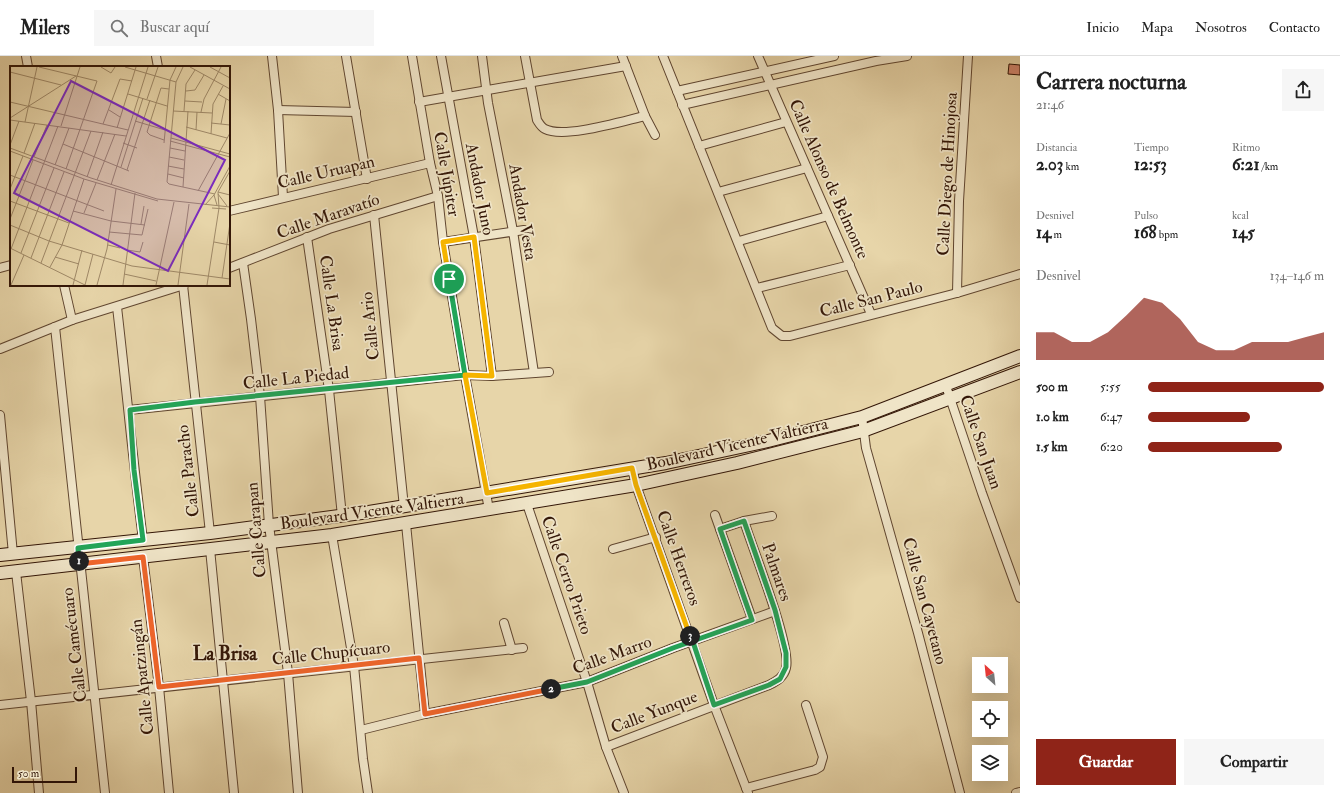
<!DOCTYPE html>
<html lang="es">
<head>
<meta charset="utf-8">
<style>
  :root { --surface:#fff; --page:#f6f6f6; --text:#222; --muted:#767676; --line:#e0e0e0; --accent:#8f2418 }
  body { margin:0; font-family:"IM FELL Double Pica",serif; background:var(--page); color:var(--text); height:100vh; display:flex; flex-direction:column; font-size:15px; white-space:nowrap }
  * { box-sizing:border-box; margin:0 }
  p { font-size:13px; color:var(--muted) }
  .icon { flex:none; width:22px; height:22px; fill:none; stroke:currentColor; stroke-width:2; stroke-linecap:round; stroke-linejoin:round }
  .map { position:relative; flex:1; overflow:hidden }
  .details { display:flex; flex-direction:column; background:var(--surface); width:320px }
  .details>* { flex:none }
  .needle { width:26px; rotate:333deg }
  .buttons { position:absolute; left:972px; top:601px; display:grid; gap:8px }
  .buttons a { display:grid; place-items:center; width:36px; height:36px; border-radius:0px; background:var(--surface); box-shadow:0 4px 16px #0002; font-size:20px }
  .scale { position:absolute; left:12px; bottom:10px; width:65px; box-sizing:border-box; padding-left:4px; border:2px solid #331607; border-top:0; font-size:11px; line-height:14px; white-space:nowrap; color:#331607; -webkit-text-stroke:3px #efe4c7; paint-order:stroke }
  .pin { position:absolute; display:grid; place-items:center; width:34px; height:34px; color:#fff; margin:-17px; border:2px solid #fff; border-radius:50%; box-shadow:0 1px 4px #0007 }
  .km { position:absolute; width:20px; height:20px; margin:-10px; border-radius:50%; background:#222; color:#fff; font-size:11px; line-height:20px; text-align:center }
  .round { display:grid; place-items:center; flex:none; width:42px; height:42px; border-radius:0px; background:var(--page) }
  .summary { display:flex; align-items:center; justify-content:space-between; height:68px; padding:0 16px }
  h1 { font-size:22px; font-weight:700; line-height:30px }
  .figures { display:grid; grid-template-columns:repeat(3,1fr); gap:6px; height:68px; padding:4px 16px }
  .figures div { display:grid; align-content:center }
  .figures b { font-size:17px; font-weight:700 }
  .figures small { font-size:11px; font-weight:400 }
  .figures p { font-size:11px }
  .chart { height:112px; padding:8px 16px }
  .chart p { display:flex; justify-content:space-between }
  .chart svg { width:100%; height:72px; margin-top:4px; fill:var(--accent); opacity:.7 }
  .button { display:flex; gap:8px; margin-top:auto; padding:8px 16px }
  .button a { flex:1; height:46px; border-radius:0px; background:var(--accent); color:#fff; font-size:16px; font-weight:700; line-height:46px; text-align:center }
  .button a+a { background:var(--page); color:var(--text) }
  ul { padding:0 16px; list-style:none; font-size:13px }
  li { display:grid; grid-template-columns:64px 48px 1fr; align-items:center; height:30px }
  li i { height:10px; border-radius:5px; background:var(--accent) }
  header { display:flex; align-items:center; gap:24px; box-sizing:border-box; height:56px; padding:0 20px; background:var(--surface); border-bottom:1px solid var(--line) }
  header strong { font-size:19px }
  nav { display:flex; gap:22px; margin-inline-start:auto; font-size:14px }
  .search { width:280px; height:36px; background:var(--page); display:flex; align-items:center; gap:10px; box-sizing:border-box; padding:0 14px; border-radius:0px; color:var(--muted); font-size:15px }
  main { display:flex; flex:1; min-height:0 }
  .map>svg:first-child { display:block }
  .building { fill:#d0866d; stroke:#331607 }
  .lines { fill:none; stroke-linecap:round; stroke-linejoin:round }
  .minor-casing { stroke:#604630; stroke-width:10 }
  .secondary-casing { stroke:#331607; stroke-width:14 }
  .minor { stroke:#efe4c7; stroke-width:8 }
  .secondary { stroke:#efe4c7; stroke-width:12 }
  .split-1-casing { stroke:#fff; stroke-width:8 }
  .split-2-casing { stroke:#fff; stroke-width:8 }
  .split-3-casing { stroke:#fff; stroke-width:8 }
  .split-4-casing { stroke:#fff; stroke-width:8 }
  .split-1 { stroke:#22a559; stroke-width:5 }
  .split-2 { stroke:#f0652b; stroke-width:5 }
  .split-3 { stroke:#22a559; stroke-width:5 }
  .split-4 { stroke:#f5b400; stroke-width:5 }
  .labels { text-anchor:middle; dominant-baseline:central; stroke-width:3.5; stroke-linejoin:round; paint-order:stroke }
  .street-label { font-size:17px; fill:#331607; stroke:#efe4c7 }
  .quarter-label { font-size:19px; font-weight:bold; fill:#331607; stroke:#efe4c7 }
  .inset-road { fill:none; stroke:#9f8968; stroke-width:1 }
  .view { fill:#7b2cbf; fill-opacity:0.15; stroke:#7b2cbf; stroke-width:2 }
  .inset-edge { fill:none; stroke:#331607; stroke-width:2 }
</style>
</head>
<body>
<header>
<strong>Milers</strong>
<div class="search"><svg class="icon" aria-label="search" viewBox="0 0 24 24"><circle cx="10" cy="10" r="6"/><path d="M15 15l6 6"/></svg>Buscar aquí</div>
<nav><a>Inicio</a><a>Mapa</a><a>Nosotros</a><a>Contacto</a></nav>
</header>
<main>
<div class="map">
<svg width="1020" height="737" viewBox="0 0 1020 737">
  <rect width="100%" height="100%" fill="#e7d5a9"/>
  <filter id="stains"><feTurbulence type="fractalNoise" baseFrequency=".005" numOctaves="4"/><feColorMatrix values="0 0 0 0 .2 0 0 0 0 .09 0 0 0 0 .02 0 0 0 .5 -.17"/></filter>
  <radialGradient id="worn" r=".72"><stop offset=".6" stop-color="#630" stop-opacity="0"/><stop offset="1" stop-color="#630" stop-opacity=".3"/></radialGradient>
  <polygon class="building" points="1009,8 1020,9 1020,19 1008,18"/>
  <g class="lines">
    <g class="minor-casing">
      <g id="minor">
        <polyline points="26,0 28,11"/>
        <polyline points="156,0 158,11"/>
        <polyline points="272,0 278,54 283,141"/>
        <polyline points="346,0 367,123"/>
        <polyline points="412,0 430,107 438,140 443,186 465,319 489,454"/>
        <polyline points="441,0 474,181 492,320"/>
        <polyline points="482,0 488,47 513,175 534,317"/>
        <path d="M525,0L537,64C539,67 541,71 545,73C564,83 623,65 645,60"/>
        <polyline points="622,0 645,60 655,79"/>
        <polyline points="663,0 772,272 782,280 790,280 957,237 1020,218"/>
        <polyline points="758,0 871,258"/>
        <polyline points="677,35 834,0"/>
        <polyline points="419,46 626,10"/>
        <polyline points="682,49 876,5 907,0"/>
        <polyline points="278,54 356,56"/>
        <polyline points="699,90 786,66"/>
        <polyline points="718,136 807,112"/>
        <polyline points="229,155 430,107"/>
        <polyline points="374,159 404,451"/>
        <polyline points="307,181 329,334 342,460"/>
        <polyline points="739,185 828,160"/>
        <polyline points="443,186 524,174"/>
        <polyline points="243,207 251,263 260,340 269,469 288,617 298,737"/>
        <polyline points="0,212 11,209"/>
        <polyline points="229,212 329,173 438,140"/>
        <polyline points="64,229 72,264"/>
        <polyline points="183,229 210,477"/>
        <polyline points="757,232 850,209"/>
        <polyline points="957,237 959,145 968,0"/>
        <path d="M117,251C126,328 133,406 143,484"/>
        <polyline points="55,271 105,737"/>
        <polyline points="0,293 72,264 184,229"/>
        <polyline points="946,330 982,437 1020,542"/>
        <polyline points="129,354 465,319 492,320 549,316"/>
        <polyline points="0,359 13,498"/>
        <polyline points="862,361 866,392 918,577 960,737"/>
        <polyline points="632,412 636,429 714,649 748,737"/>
        <polyline points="527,448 587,626 606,691 624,737"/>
        <polyline points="715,459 752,563"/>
        <polyline points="406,468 425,658"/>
        <polyline points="720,473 744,465 772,460"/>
        <polyline points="332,479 354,610 363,703 368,737"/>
        <polyline points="210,493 234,737"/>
        <polyline points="613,493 656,481"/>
        <polyline points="143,501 159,631 169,737"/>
        <polyline points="16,516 31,645 39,737"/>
        <polyline points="504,567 512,594"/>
        <polyline points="0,649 523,592"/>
        <polyline points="361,674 425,658 587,626 673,592 775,555"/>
        <path d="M606,691L769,629C777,625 784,621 786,612C792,591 752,491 744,465"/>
        <polyline points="746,732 815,714 820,711 823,701 806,649"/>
        <polyline points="1016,737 1020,736"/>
      </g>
    </g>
    <g class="secondary-casing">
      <g id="secondary">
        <polyline points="0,499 210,477 369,456 666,407 768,385 862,361 1020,300"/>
        <polyline points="0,517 332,479 636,429 737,407 863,375 1020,316"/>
      </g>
    </g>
    <use href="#minor" class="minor"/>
    <use href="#secondary" class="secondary"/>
  </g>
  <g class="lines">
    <g class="split-1-casing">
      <polyline id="split-1" points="79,505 78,492 143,484 134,414 130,354 195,346 465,319 449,223"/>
    </g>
    <g class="split-2-casing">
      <polyline id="split-2" points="79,505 79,508 143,501 159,631 419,602 425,658 551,633"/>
    </g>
    <g class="split-3-casing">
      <polyline id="split-3" points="551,633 587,626 673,592 752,564 720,473 744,465 775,554 786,597 786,611 780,623 769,629 714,649 693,586 690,580"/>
    </g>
    <g class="split-4-casing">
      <polyline id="split-4" points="449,223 443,186 474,181 492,320 465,319 487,437 632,412 636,429 690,580"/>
    </g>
    <use href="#split-1" class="split-1"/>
    <use href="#split-2" class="split-2"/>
    <use href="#split-3" class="split-3"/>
    <use href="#split-4" class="split-4"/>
  </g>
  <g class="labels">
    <g class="street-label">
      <text transform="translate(326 116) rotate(-13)">Calle Uruapan</text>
      <text transform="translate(447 118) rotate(80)">Calle Júpiter</text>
      <text transform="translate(947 118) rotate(-87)">Calle Diego de Hinojosa</text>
      <text transform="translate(829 123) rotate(66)">Calle Alonso de Belmonte</text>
      <text transform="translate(480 133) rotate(79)">Andador Juno</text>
      <text transform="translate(523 156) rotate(80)">Andador Vesta</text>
      <text transform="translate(328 160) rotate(-19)">Calle Maravatío</text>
      <text transform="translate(871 243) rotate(-14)">Calle San Paulo</text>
      <text transform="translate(332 247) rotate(82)">Calle La Brisa</text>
      <text transform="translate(370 270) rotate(-96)">Calle Ario</text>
      <text transform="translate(296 322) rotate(-6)">Calle La Piedad</text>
      <text transform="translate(981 386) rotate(71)">Calle San Juan</text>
      <text transform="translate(737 388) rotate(-13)">Boulevard Vicente Valtierra</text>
      <text transform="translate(188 415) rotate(-97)">Calle Paracho</text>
      <text transform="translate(372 455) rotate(-8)">Boulevard Vicente Valtierra</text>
      <text transform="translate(256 474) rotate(-95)">Calle Carapan</text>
      <text transform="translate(679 502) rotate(70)">Calle Herreros</text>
      <text transform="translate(777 516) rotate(71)">Palmares</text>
      <text transform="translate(567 519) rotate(71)">Calle Cerro Prieto</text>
      <text transform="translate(925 545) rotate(75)">Calle San Cayetano</text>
      <text transform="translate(74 589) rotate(-97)">Calle Camécuaro</text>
      <text transform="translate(331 597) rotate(-6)">Calle Chupícuaro</text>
      <text transform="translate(612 599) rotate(-20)">Calle Marro</text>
      <text transform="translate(142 621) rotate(-96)">Calle Apatzingán</text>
      <text transform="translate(654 656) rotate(-21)">Calle Yunque</text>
    </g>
    <g class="quarter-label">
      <text x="225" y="598">La Brisa</text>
    </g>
  </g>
  <g transform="translate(10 10)">
    <rect width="220" height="220" fill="#e7d5a9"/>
    <path class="inset-road" d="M29,1L87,15L56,103M91,1L101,7L105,1M115,1L166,16M173,1L166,16L157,116L159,118L205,128M180,1L220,23M200,1L220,12M0,6L51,19M176,25L185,24L194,9M118,28L157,40M208,28L220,35M137,33L148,1M175,35L192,36M0,36L118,64M99,44L110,51M163,45L202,47M174,45L176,18L185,4M191,46L194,33L211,1M0,52L66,10M0,54L116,70M125,55L155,64M15,56L27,1M201,57L220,59M93,58L110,13L122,15M211,58L216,33M51,60L70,1M176,61L217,72M107,62L126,1M186,64L187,46M201,68L203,38L213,20M161,72L220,88M154,74L140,69L137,66L151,22L159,23M160,75L220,91M113,77L127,82M154,77L160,14L166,1M53,78L119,105M0,79L9,55M0,82L81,112L147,133L220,141M160,82L175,85M0,85L74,113L148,135M14,87L25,57M24,91L37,59M159,91L174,94M45,99L59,62M158,100L174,103M111,101L133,32M117,104L140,34M158,108L174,112M0,109L94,145M77,111L93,66M87,114L105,68M101,119L138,1M173,121L178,45M0,123L13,90M188,125L220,67M208,126L220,129M208,128L217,140M0,135L59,157M195,139L204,129M207,139L204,129L220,100M202,142L216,143M63,145L101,155L135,159M74,147L86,117M0,153L23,94M131,158L134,140M0,159L39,175L122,200L220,213M99,166L132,169L138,143M204,176L220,179M98,179L110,182M0,182L75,219M1,183L48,60M117,184L130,186L133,176M11,187L44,102M45,191L69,198M21,192L54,106M31,197L81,65M40,201L52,179L74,113M114,208L146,215M212,212L220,157M1,219L14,189M63,219L72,184M75,219L83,188M87,219L97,183L106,123M113,219L125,127M146,219L164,136M168,219L179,138M197,219L209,142L208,126L220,105"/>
    <path class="view" d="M61,15L215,94L158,205L4,127Z"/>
    <rect width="220" height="220" class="inset-edge"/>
  </g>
  <rect width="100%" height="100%" filter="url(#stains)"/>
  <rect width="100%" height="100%" fill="url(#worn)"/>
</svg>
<div class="buttons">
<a><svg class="needle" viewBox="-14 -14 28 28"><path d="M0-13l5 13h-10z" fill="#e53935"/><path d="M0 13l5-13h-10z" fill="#767676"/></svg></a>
<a><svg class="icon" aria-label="locate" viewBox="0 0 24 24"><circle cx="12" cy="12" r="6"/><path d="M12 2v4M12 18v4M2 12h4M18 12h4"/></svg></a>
<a><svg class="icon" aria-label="layers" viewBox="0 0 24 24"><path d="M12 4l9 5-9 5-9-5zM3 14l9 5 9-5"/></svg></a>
</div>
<div class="scale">50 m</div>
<div class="pin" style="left:449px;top:223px;background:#1e9e55"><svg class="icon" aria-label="arrive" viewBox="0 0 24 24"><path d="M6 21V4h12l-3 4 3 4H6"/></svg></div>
<b class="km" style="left:79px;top:505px">1</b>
<b class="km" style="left:551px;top:633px">2</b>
<b class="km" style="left:690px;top:580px">3</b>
</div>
<section class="details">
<div class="summary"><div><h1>Carrera nocturna</h1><p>21:46</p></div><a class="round"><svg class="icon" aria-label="share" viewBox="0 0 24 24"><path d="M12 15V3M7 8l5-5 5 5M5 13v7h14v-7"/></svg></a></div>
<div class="figures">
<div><p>Distancia</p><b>2.03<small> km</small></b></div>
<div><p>Tiempo</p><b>12:53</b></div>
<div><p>Ritmo</p><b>6:21<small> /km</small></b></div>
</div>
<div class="figures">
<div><p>Desnivel</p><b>14<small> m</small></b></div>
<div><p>Pulso</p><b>168<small> bpm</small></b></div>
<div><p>kcal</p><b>145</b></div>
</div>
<div class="chart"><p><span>Desnivel</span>134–146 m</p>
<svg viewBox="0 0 160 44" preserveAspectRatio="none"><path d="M0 44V27L10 27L20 33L30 33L40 27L50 17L60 6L70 9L80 19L90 33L100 38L110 38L120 33L130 33L140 33L150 30L160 27V44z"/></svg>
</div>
<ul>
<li><b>500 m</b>5:55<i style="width:100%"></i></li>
<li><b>1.0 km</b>6:47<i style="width:58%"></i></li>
<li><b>1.5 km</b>6:20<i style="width:76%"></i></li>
</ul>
<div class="button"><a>Guardar</a><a>Compartir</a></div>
</section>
</main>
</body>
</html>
